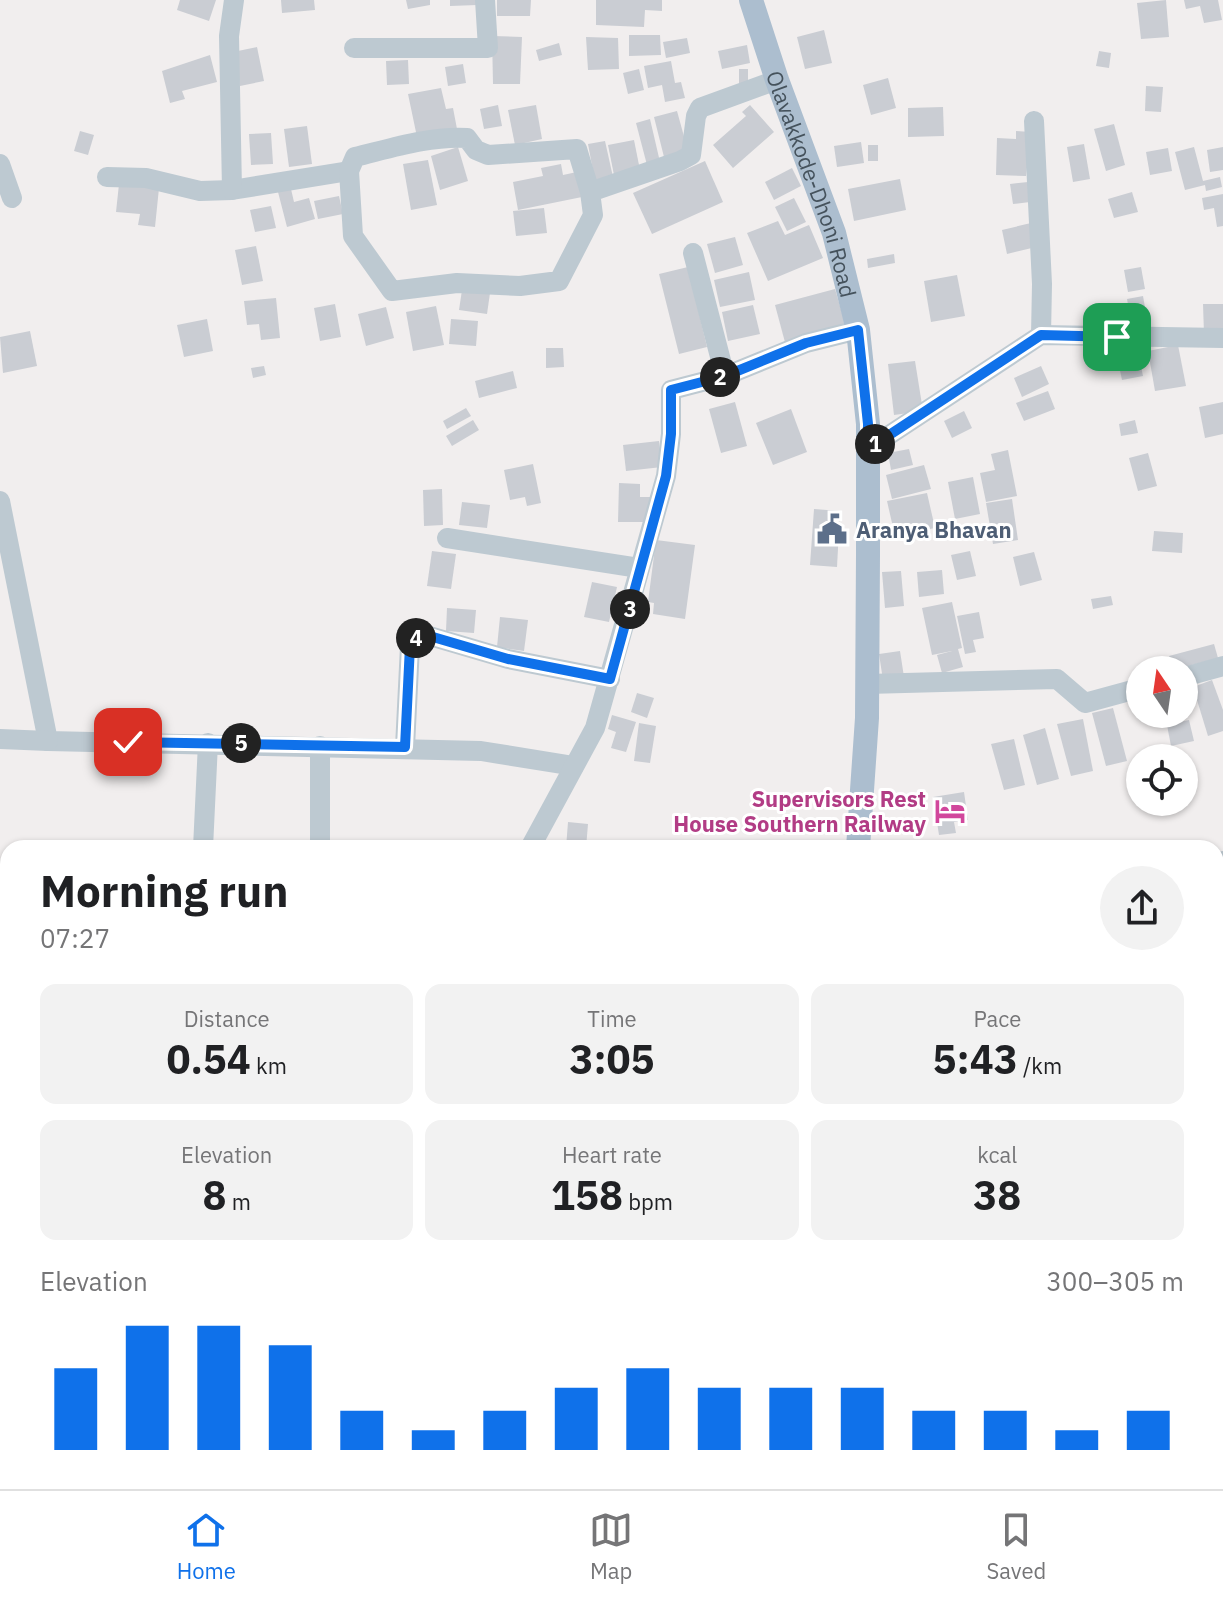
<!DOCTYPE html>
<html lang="en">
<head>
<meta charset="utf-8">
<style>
  :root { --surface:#fff; --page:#f2f2f2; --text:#202124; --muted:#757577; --line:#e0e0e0; --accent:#0f71ea }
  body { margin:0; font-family:"IBM Plex Sans",sans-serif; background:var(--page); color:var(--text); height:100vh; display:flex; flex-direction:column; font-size:30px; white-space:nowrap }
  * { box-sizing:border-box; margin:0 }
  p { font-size:26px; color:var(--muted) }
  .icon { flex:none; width:44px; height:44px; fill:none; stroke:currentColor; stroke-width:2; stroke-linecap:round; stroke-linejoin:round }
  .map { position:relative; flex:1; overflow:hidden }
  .sheet { position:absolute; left:0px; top:840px; width:1224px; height:650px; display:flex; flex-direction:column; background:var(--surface); border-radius:24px 24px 0 0; box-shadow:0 2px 6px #0004 }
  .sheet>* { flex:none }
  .needle { width:52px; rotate:347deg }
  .controls { position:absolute; left:1126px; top:656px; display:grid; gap:16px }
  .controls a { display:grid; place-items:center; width:72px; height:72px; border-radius:50%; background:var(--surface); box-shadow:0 2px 6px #0004; font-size:40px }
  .pin { position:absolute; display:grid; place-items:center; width:68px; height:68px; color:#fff; margin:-34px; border-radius:16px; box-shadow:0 4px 12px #0006 }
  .km { position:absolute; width:40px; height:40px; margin:-20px; border-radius:50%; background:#222; color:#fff; font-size:22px; line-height:40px; text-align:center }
  .round { display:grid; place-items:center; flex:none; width:84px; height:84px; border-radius:42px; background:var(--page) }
  .overview { display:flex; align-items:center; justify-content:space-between; height:136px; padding:0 40px }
  h1 { font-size:44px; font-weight:700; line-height:60px }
  .stats { display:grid; grid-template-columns:repeat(3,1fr); gap:12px; height:136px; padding:8px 40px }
  .stats div { display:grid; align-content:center; border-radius:16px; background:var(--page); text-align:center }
  .stats b { font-size:40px; font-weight:700 }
  .stats small { font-size:22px; font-weight:400 }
  .stats p { font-size:22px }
  .chart { height:224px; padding:16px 40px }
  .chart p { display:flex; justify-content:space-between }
  .chart svg { width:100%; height:144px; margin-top:8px; stroke:var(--accent); stroke-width:6 }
  .tab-bar { display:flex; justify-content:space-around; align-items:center; height:112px; border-top:2px solid var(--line); background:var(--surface); font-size:22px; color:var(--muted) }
  .tab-bar a { display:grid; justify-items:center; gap:4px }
  .tab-bar .on { color:var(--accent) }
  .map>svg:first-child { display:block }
  .building { fill:#cacdd3 }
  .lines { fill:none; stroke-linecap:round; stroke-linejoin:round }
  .minor { stroke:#bdc9d1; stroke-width:20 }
  .major { stroke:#acbecf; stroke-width:24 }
  .highway { stroke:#83a1c0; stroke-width:28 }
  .rail-casing { stroke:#b0b3b9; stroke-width:8 }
  .rail { stroke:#fff; stroke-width:5; stroke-dasharray:15; stroke-linecap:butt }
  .route-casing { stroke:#fff; stroke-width:16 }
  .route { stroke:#0f71ea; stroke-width:10 }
  .labels { text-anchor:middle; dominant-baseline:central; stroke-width:6; stroke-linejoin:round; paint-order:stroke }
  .street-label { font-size:22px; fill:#45525c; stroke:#fff }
  .service-label { font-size:22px; font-weight:bold; fill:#4e5e75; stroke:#fff; text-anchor:start }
  .hotel-label { font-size:22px; font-weight:bold; fill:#b23c85; stroke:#fff; text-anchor:end }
</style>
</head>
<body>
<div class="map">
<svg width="1223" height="1489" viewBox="0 0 1223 1489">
  <rect width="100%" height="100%" fill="#f1eeee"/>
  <g class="building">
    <polygon points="180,0 216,0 209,21 177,10"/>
    <polygon points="281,0 314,0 315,10 282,13"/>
    <polygon points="406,0 430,0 430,5 408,9"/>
    <polygon points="450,0 477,0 477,5 450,6"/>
    <polygon points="497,0 531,0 530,16 497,16"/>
    <polygon points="596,0 662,0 662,11 645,10 644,27 596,25"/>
    <polygon points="1166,0 1169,37 1141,39 1137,3"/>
    <polygon points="1184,0 1218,0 1222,20 1204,23 1200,6 1186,9"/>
    <polygon points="824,30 832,63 805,69 797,37"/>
    <polygon points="629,35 660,35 661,55 629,56"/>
    <polygon points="492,36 522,37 520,84 493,84"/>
    <polygon points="586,37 618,38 619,69 588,70"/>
    <polygon points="687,38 690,53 666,58 663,42"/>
    <polygon points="559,43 562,55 539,61 536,50"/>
    <polygon points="747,45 750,63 722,69 718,51"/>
    <polygon points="257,47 264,81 240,86 233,52"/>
    <polygon points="1099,51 1111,53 1109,68 1096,66"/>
    <polygon points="210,55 217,82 182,91 185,99 170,103 162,71"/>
    <polygon points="408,60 409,84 387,85 386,61"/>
    <polygon points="671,61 675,83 681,82 685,98 665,102 662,85 648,88 644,66"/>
    <polygon points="463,64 466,83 448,86 445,67"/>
    <polygon points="639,69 644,90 628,94 623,73"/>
    <rect x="739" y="69" width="9" height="20"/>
    <polygon points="888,78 896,108 871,115 863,85"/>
    <polygon points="1146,86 1163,87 1161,112 1145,111"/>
    <polygon points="441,88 446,109 453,108 457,129 417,137 408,94"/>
    <polygon points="498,105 502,126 484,129 480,109"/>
    <polygon points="536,105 542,139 515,145 508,110"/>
    <polygon points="750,105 774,132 733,168 713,145 746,116 742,112"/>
    <polygon points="943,107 944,136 908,137 908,108"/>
    <polygon points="677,111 688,151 664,157 654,117"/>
    <polygon points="650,119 660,162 647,165 636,123"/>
    <polygon points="1114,124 1125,165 1106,171 1094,129"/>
    <polygon points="307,126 312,164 289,167 284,129"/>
    <polygon points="80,131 94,135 88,155 74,151"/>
    <polygon points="1016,131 1031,132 1026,176 996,175 997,138 1016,139"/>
    <polygon points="271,133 273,164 251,165 249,134"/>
    <polygon points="634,140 640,170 614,175 608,145"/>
    <polygon points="605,141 613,177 595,181 588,144"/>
    <polygon points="861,142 864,163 837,167 834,146"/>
    <polygon points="1084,144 1090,179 1073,182 1067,147"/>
    <rect x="868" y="145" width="10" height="16"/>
    <polygon points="458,147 468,181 440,190 431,156"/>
    <polygon points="1194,147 1203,181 1220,177 1222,187 1206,191 1205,185 1185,190 1175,152"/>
    <polygon points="1223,147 1223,170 1210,172 1207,150"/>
    <polygon points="1168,148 1172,171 1150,175 1146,152"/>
    <polygon points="428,160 437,205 411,210 403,164"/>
    <polygon points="705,161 723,202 652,234 633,193"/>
    <polygon points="561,164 563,175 577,172 582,197 518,210 513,182 543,176 541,168"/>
    <polygon points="792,168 801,186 774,200 765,182"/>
    <polygon points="900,179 906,210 854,221 848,189"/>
    <polygon points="1028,182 1030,202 1013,204 1010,184"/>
    <polygon points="119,184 159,188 155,227 138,225 140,214 116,212"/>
    <polygon points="291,189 294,202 309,198 315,219 287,227 278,192"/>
    <polygon points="1132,192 1138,212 1114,218 1108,199"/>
    <polygon points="1223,194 1223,226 1217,227 1214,208 1204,210 1202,198"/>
    <polygon points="339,196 343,214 318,219 314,201"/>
    <polygon points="794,198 806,222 787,231 775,207"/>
    <polygon points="271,206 276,228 255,232 250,210"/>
    <polygon points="544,208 547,233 516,236 513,211"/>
    <polygon points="778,221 785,235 809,225 823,258 768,281 747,233"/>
    <polygon points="1031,223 1036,247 1007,254 1002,230"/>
    <polygon points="735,237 743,265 715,273 707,244"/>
    <polygon points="256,246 263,281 242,285 235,250"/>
    <polygon points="894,254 895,263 868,268 867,259"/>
    <polygon points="688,267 707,347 679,354 659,274"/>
    <polygon points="1141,267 1145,289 1128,292 1124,270"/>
    <polygon points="749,272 755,300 720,307 714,280"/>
    <polygon points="957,275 965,316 931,322 924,281"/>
    <polygon points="835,289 847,330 786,346 775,305"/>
    <polygon points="462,290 490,293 487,314 459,310"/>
    <polygon points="1143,296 1148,324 1132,327 1127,299"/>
    <polygon points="276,298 280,338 261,340 259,324 247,325 244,301"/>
    <polygon points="335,304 341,337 320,341 314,308"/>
    <polygon points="1203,304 1223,304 1223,333 1204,334"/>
    <polygon points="753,305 760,334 728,341 722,312"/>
    <polygon points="436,306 444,345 413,351 406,312"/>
    <polygon points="386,307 394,338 366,346 358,314"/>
    <polygon points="207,319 213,351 184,357 177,325"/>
    <polygon points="451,319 478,321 476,346 449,344"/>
    <polygon points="30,331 37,366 3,373 0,337"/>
    <polygon points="1178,345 1186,386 1155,391 1148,351"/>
    <polygon points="546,348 563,348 564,367 546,368"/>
    <polygon points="1138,352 1143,376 1122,380 1117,356"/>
    <polygon points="915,361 923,411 894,415 888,364"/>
    <polygon points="264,366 266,375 253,378 251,368"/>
    <polygon points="1041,366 1049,384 1022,397 1014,378"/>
    <polygon points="513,371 517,388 479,398 475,381"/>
    <polygon points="1048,391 1055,409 1024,421 1016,403"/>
    <polygon points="735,402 747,446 721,453 709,409"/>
    <polygon points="1223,402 1223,434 1205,438 1199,407"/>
    <polygon points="466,408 471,416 447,429 443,421"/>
    <polygon points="791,409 807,452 773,465 756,423"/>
    <polygon points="964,411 972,428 952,438 944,421"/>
    <polygon points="473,420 479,430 452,446 446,436"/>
    <polygon points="1135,420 1138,433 1121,436 1119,424"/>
    <polygon points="659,441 662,467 626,471 623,445"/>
    <polygon points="909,449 913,465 891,470 888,453"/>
    <polygon points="1008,450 1017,496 986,502 980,473 995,470 991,454"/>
    <polygon points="1148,453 1157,486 1138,491 1129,458"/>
    <polygon points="533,464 541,503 527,506 525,497 510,500 504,470"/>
    <polygon points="924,465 931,489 892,499 886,475"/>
    <polygon points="973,477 980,514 955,519 948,482"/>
    <polygon points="619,483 640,484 640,497 652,497 652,522 618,522"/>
    <polygon points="442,489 443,525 424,526 423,490"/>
    <polygon points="927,493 935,528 895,536 887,501"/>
    <polygon points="1012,499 1018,540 993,544 986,503"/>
    <polygon points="462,502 490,505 487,528 459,525"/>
    <polygon points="814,509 840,511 837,567 810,565"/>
    <polygon points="1154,531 1183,533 1182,553 1152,551"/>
    <polygon points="656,540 695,545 685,619 653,614 654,603 648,602"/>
    <polygon points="432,551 456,554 451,589 427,586"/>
    <polygon points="970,551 976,576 957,580 951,555"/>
    <polygon points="1034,552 1042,580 1020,586 1013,557"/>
    <polygon points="942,570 944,594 919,597 917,572"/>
    <polygon points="901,571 904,606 885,608 882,572"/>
    <polygon points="592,582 617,587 609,622 584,617"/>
    <polygon points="1111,596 1113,605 1093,609 1091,599"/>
    <polygon points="952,602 962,648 958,649 963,667 942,673 937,655 952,651 932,655 922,608"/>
    <polygon points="447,608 476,610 474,633 446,631"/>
    <polygon points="979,612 984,638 973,640 976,652 965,654 957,616"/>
    <polygon points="500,617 528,620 524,651 497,647"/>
    <polygon points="1214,644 1218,658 1173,670 1169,656"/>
    <polygon points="900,651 904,677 883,680 879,654"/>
    <polygon points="1212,680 1223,710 1223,731 1208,736 1193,687"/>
    <polygon points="637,693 654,698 647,718 631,712"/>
    <polygon points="1113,708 1127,761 1106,766 1092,713"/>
    <polygon points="1165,714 1186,714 1187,717 1166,722"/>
    <polygon points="612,715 636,722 626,752 611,748 616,732 608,729"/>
    <polygon points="1083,719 1093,771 1071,776 1057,724"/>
    <polygon points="1189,720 1194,741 1171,746 1167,725"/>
    <polygon points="639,723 656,726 650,763 634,761"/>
    <polygon points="1045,728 1059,779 1037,785 1023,735"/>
    <polygon points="1014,739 1025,785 1004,790 991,744"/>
    <polygon points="964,792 968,820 954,822 956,833 939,835 933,797"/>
    <polygon points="568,822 588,824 586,848 566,848"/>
    <polygon points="8,1266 8,1315 0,1316 0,1268"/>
    <polygon points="0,1399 8,1400 8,1433 0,1433"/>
    <polygon points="0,1438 8,1439 8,1452 0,1451"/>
    <polygon points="0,1473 8,1473 8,1482 17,1482 16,1489 0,1489"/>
    <polygon points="91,1482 92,1488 77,1489 76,1484"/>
    <polygon points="104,1482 129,1482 127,1488 121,1489 104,1489"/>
    <polygon points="186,1482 211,1482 210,1489 185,1489"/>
    <polygon points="237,1482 269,1482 268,1489 236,1489"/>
    <polygon points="419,1482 452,1483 451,1489 418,1489"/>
  </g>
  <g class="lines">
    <g class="minor">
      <polyline points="354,48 488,48 485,0"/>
      <polyline points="1034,121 1042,284 1041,335"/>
      <polyline points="0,164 12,198"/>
      <polyline points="107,177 146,178 200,191 232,190 349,171"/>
      <polyline points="232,190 229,36 234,0"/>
      <path d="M590,192L577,149L488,155L476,150L467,138C429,136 392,148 355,157L349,171L353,236L392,291L457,283L520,286L559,281L593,215L590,192L680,161L691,155L696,116L700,108L777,80"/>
      <polyline points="693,253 725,376"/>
      <polyline points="868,449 1041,335 1223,338"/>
      <polyline points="0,501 48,741 481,751 574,766"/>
      <polyline points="447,538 639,568"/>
      <polyline points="1184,677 1223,666"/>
      <polyline points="867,684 1057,679 1085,703 1140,688"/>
      <polyline points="0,739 48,741"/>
      <polyline points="405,747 410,646 418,635 433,637 508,659 610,679"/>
      <polyline points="203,848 208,743"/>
      <polyline points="320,848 320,746"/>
      <polyline points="530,848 595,728 666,476 671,434 671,390 725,376 806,343 858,330"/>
      <polyline points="1216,864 1223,861"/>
      <polyline points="1216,1025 1223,1022"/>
      <polyline points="65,1482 69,1489"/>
      <polyline points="1196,1482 1201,1489"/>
      <polyline points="913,1489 939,1482"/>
      <polyline points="1213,1489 1223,1481"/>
    </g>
    <g class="major">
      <path id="s1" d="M751,0L777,80L834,233L858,330L868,424V554L867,718L858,848"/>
      <polyline points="556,1482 582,1489"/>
      <polyline points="716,1489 717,1482"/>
      <polyline points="738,1489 739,1482"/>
    </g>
    <g class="highway">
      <polyline points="0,1360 8,1359"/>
      <polyline points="331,1482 339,1489"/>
      <polyline points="369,1482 375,1489"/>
      <polyline points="398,1489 400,1482"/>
    </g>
    <g class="rail-casing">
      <polyline id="rail" points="0,1125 8,1129"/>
    </g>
    <use href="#rail" class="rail"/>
  </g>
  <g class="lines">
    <g class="route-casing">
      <polyline id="route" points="128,742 405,747 410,646 418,635 433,637 508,659 610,679 666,476 671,434 671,390 725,376 806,343 858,330 868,424 868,449 1041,335 1117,337"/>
    </g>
    <use href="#route" class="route"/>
  </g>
  <defs>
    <g id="civic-bare" transform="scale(2.4)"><path d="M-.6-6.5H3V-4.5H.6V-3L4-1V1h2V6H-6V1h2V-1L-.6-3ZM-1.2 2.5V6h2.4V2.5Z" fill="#5c6f8a" stroke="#fff" stroke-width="2.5" paint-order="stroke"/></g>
    <g id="hotel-bare" transform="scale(2.4)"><path d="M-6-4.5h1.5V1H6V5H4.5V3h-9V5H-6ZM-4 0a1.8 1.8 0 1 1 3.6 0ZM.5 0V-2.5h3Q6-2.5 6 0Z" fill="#d1479c" stroke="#fff" stroke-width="2.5" paint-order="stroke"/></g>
  </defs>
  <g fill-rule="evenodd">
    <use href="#civic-bare" x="832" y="529"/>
    <use href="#hotel-bare" x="950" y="811"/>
  </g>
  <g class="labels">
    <g class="street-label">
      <text stroke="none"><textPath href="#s1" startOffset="194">Olavakkode-Dhoni Road</textPath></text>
    </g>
    <g class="service-label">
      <text x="856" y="529">Aranya Bhavan</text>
    </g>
    <g class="hotel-label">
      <text x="926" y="798">Supervisors Rest<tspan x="926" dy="25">House Southern Railway</tspan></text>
    </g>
  </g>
</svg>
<div class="controls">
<a><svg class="needle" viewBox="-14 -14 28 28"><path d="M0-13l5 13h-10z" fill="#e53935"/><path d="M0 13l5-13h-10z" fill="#757577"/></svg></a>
<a><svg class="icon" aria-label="locate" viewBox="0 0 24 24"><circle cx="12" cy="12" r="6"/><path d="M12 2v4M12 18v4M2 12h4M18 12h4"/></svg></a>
</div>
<div class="pin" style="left:1117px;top:337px;background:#1e9e55"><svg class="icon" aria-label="arrive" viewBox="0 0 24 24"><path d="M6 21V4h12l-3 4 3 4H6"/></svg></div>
<div class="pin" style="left:128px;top:742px;background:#d93025"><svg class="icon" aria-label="check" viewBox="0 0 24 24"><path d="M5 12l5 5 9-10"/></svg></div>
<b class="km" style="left:875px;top:444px">1</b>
<b class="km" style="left:720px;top:377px">2</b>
<b class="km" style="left:630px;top:609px">3</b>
<b class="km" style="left:416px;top:638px">4</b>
<b class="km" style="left:241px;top:743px">5</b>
<section class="sheet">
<div class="overview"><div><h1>Morning run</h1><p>07:27</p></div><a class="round"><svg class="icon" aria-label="share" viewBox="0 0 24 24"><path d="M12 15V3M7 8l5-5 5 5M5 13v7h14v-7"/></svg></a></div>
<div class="stats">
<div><p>Distance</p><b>0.54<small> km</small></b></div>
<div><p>Time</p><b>3:05</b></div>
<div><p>Pace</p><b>5:43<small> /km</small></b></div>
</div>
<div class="stats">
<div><p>Elevation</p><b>8<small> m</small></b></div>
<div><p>Heart rate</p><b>158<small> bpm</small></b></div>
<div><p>kcal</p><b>38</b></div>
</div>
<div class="chart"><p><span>Elevation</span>300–305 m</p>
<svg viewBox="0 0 160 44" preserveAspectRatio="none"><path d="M5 44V19M15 44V6M25 44V6M35 44V12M45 44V32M55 44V38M65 44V32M75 44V25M85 44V19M95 44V25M105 44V25M115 44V25M125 44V32M135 44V32M145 44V38M155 44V32"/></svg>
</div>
</section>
</div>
<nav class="tab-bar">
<a class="on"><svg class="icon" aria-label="home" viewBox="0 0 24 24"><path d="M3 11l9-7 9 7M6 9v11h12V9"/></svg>Home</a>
<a><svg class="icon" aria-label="map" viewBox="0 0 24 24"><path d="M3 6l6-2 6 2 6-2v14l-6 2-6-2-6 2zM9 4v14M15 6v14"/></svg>Map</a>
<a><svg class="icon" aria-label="saved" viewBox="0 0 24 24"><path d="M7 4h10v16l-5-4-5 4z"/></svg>Saved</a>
</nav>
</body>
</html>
